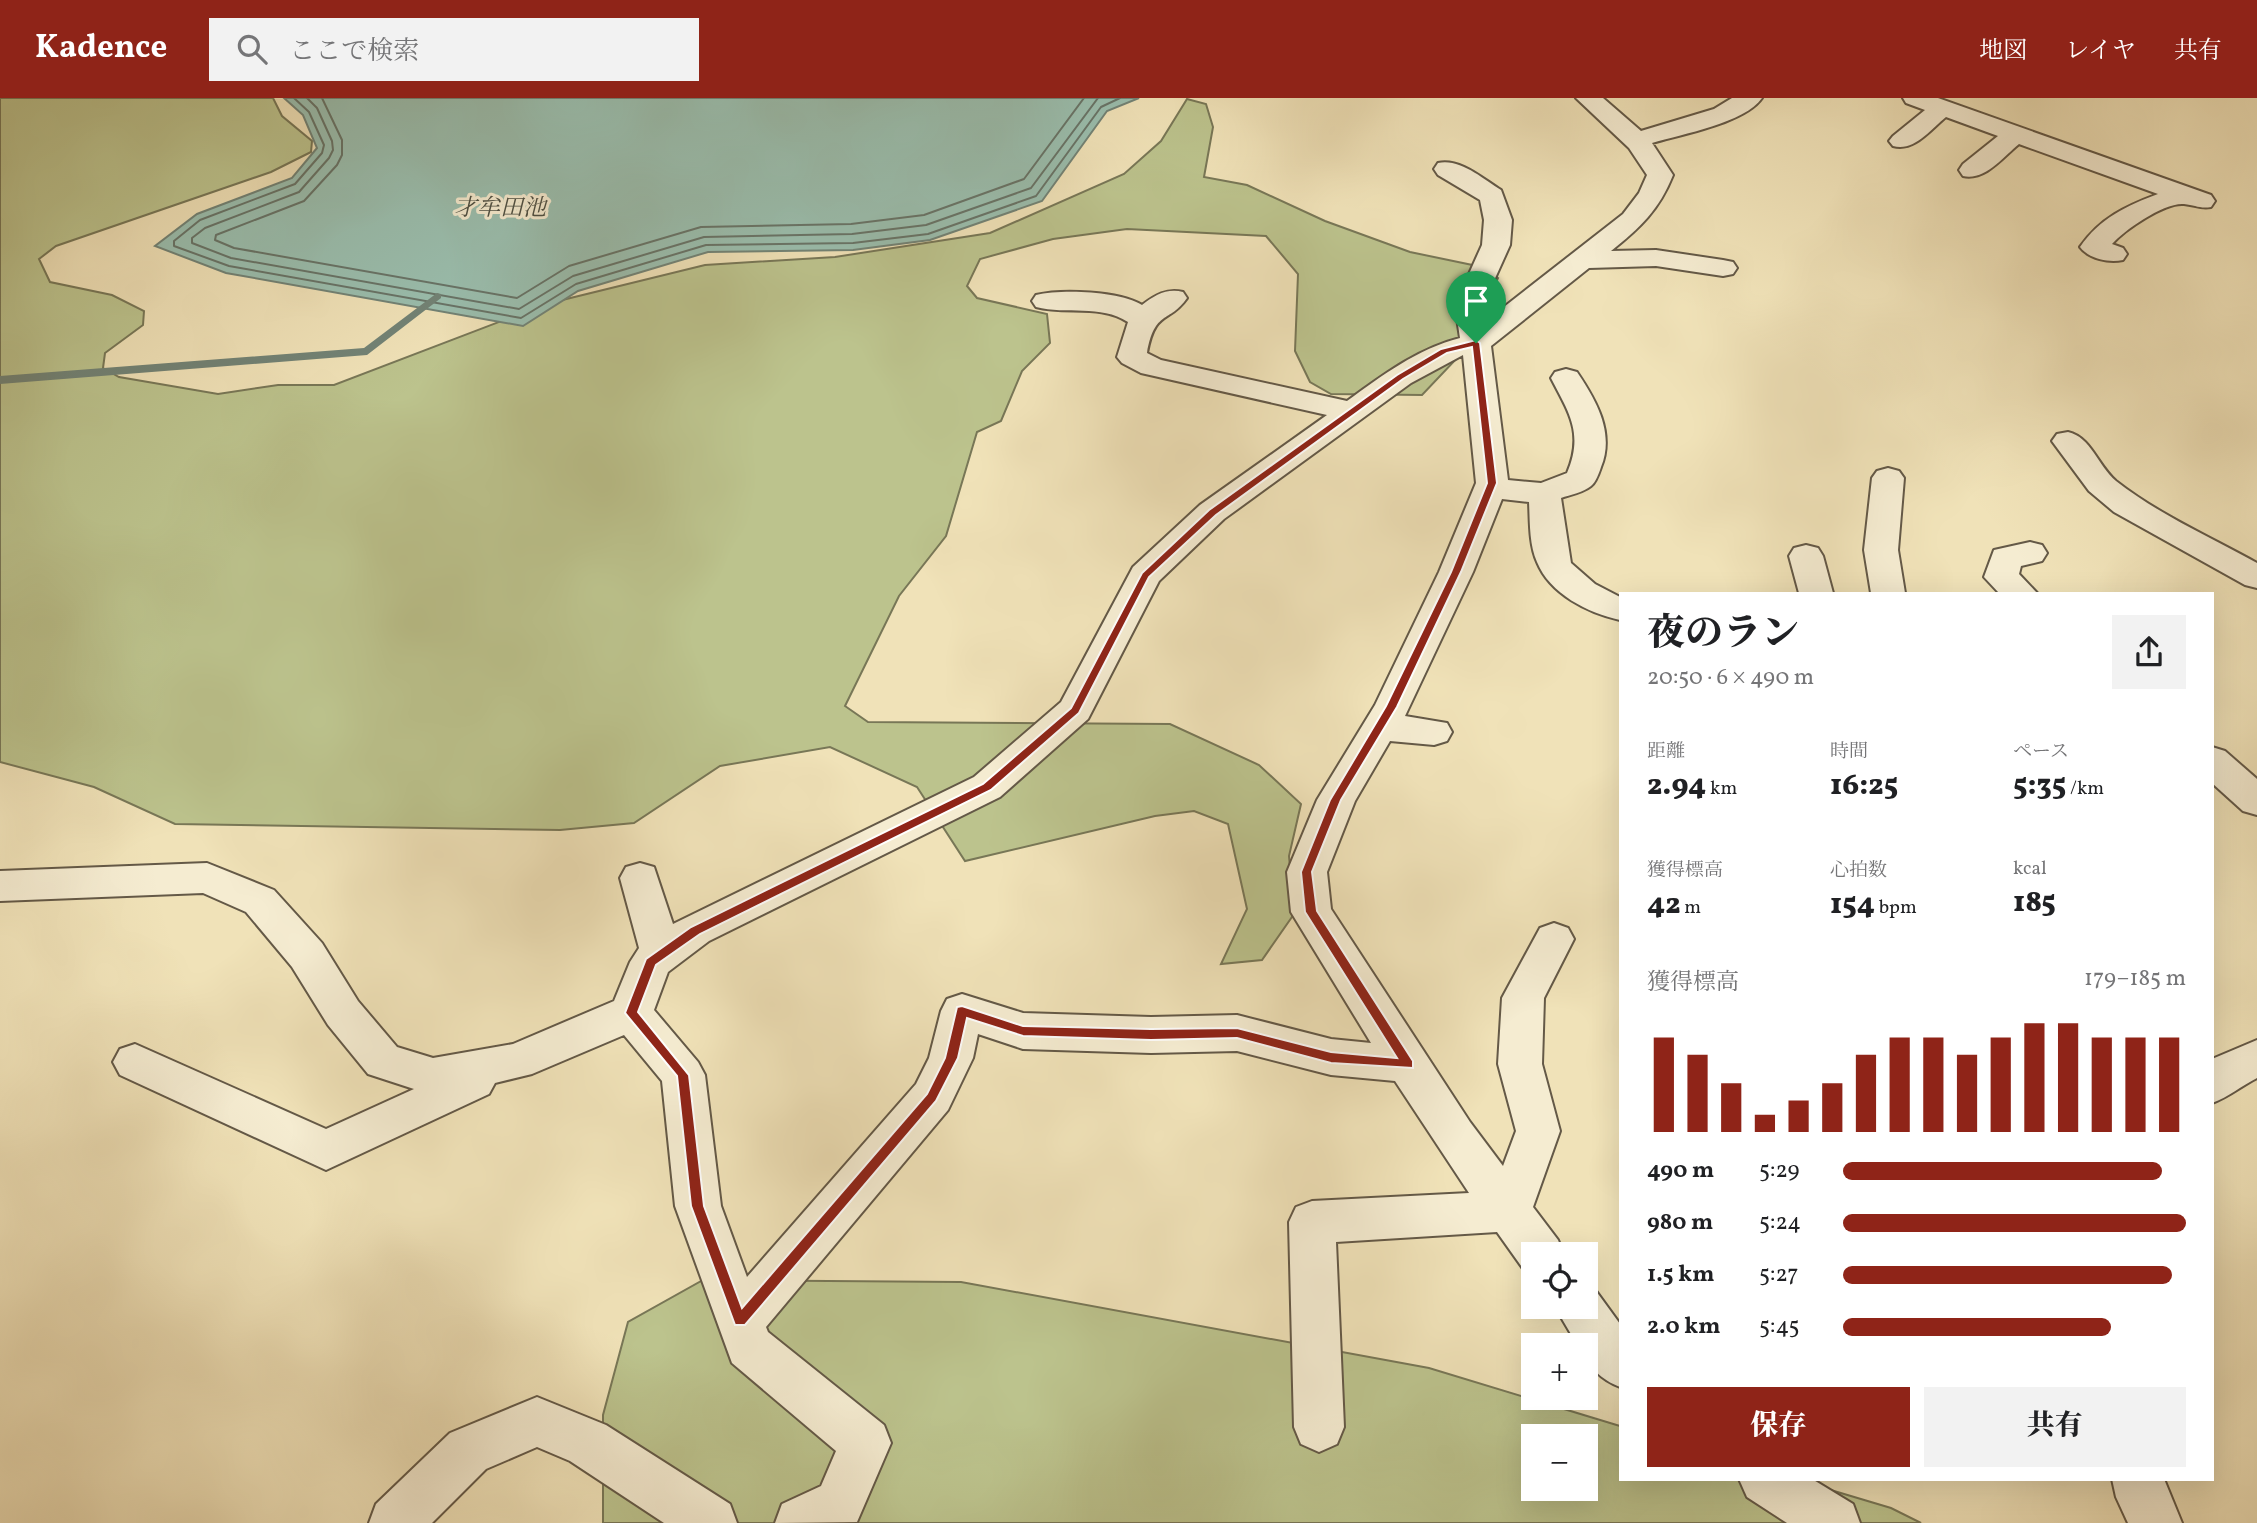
<!DOCTYPE html>
<html lang="ja">
<head>
<meta charset="utf-8">
<style>
  :root { --surface:#fff; --page:#f2f2f2; --text:#202124; --muted:#757577; --accent:#8f2418 }
  body { margin:0; font-family:Vollkorn,"Noto Serif JP",serif; background:var(--page); color:var(--text); height:100vh; display:flex; flex-direction:column; font-size:26px; white-space:nowrap }
  * { box-sizing:border-box; margin:0 }
  p { font-size:23px; color:var(--muted) }
  .icon { flex:none; width:38px; height:38px; fill:none; stroke:currentColor; stroke-width:2; stroke-linecap:round; stroke-linejoin:round }
  .map { position:relative; flex:1; overflow:hidden }
  .drawer { position:absolute; left:1619px; top:494px; width:595px; height:889px; display:flex; flex-direction:column; background:var(--surface); border-radius:0px; box-shadow:0 7px 28px #0002 }
  .drawer>* { flex:none }
  .tools { position:absolute; left:1521px; top:1144px; display:grid; gap:14px }
  .tools a { display:grid; place-items:center; width:77px; height:77px; border-radius:0px; background:var(--surface); box-shadow:0 7px 28px #0002; font-size:35px }
  .pin { position:absolute; display:grid; place-items:center; width:60px; height:60px; color:#fff; margin:-72px -30px; border-radius:50% 50% 50% 0; rotate:-45deg; box-shadow:0 0 7px #0007 }
  .pin .icon { rotate:45deg }
  .round { display:grid; place-items:center; flex:none; width:74px; height:74px; border-radius:0px; background:var(--page) }
  .summary { display:flex; align-items:center; justify-content:space-between; height:119px; padding:0 28px }
  h1 { font-size:38px; font-weight:800; line-height:52px }
  .figures { display:grid; grid-template-columns:repeat(3,1fr); gap:10px; height:119px; padding:7px 28px }
  .figures div { display:grid; align-content:center }
  .figures b { font-size:30px; font-weight:800 }
  .figures small { font-size:19px; font-weight:400 }
  .figures p { font-size:19px }
  .chart { height:196px; padding:14px 28px }
  .chart p { display:flex; justify-content:space-between }
  .chart svg { width:100%; height:126px; margin-top:7px; stroke:var(--accent); stroke-width:6 }
  .button { display:flex; gap:14px; margin-top:auto; padding:14px 28px }
  .button a { flex:1; height:80px; border-radius:0px; background:var(--accent); color:#fff; font-size:28px; font-weight:800; line-height:80px; text-align:center }
  .button a+a { background:var(--page); color:var(--text) }
  ul { padding:0 28px; list-style:none; font-size:23px }
  li { display:grid; grid-template-columns:112px 84px 1fr; align-items:center; height:52px }
  li i { height:18px; border-radius:9px; background:var(--accent) }
  header { display:flex; align-items:center; gap:42px; box-sizing:border-box; height:98px; padding:0 35px; background:var(--accent); color:#fff }
  header strong { font-size:33px }
  nav { display:flex; gap:38px; margin-inline-start:auto; font-size:24px }
  .search { width:490px; height:63px; background:var(--page); display:flex; align-items:center; gap:18px; box-sizing:border-box; padding:0 24px; border-radius:0px; color:var(--muted); font-size:26px }
  .map>svg:first-child { display:block }
  .green { fill:#bcc38d; stroke:#787757; stroke-width:2; fill-rule:evenodd }
  .water { fill:#9abeae; stroke:#728376; stroke-width:2 }
  .lines { fill:none; stroke-linecap:round; stroke-linejoin:round }
  .shore { stroke:#687468; stroke-width:2 }
  .stream { fill:#728376; fill-rule:evenodd }
  .minor-casing { stroke:#645947; stroke-width:4 }
  .minor { fill:#f5ecd1; fill-rule:evenodd }
  .route { fill:#8f2418; stroke:#fff; stroke-width:2; fill-rule:evenodd }
  .labels { text-anchor:middle; dominant-baseline:central; stroke-width:6; stroke-linejoin:round; paint-order:stroke }
  .far-water-label { font-size:23px; font-style:italic; fill:#4e5044; stroke:#f5ecd1 }
</style>
</head>
<body>
<header>
<strong>Kadence</strong>
<div class="search"><svg class="icon" aria-label="search" viewBox="0 0 24 24"><circle cx="10" cy="10" r="6"/><path d="M15 15l6 6"/></svg>ここで検索</div>
<nav><a>地図</a><a>レイヤ</a><a>共有</a></nav>
</header>
<div class="map">
<svg width="2257" height="1425" viewBox="0 0 2257 1425">
  <rect width="100%" height="100%" fill="#f0e2b8"/>
  <filter id="stains"><feTurbulence type="fractalNoise" baseFrequency=".00286" numOctaves="4"/><feColorMatrix values="0 0 0 0 .2 0 0 0 0 .09 0 0 0 0 .02 0 0 0 .5 -.17"/></filter>
  <radialGradient id="worn" r=".72"><stop offset=".6" stop-color="#630" stop-opacity="0"/><stop offset="1" stop-color="#630" stop-opacity=".3"/></radialGradient>
  <g class="green">
    <polygon points="0,0 273,0 282,18 312,43 311,54 271,74 56,148 39,161 50,184 112,197 144,213 143,227 105,255 103,270 119,279 218,296 278,287 334,287 546,206 705,167 835,159 990,135 1124,76 1161,43 1187,1 1206,6 1213,29 1204,79 1247,87 1325,123 1410,154 1482,169 1498,180 1476,220 1460,257 1422,297 1331,296 1310,284 1295,253 1298,176 1266,138 1127,131 1053,141 980,161 967,188 977,200 1047,216 1050,245 1022,273 1001,323 977,334 946,438 899,498 845,608 868,624 1170,626 1259,667 1301,706 1289,758 1294,816 1262,862 1221,866 1247,811 1228,726 1194,713 1155,718 965,763 917,689 830,649 720,668 634,725 560,732 175,726 94,689 0,664"/>
    <path d="M703,1182L961,1184L1429,1270L1620,1328V1381H1794L1891,1410L1921,1425H603V1317L628,1224ZM1533,1339H1586V1391H1533Z"/>
  </g>
  <polygon class="water" points="284,0 1139,0 1107,13 1042,103 930,142 853,152 708,154 578,193 523,228 226,175 155,148 197,116 292,80 317,50 303,17"/>
  <g class="lines">
    <g class="shore">
      <polyline points="294,0 309,14 324,47 322,55 295,86 200,122 174,143 174,148 229,168 521,220 576,186 706,147 853,145 928,136 1036,98 1101,9 1120,0"/>
      <polyline points="307,0 317,10 332,43 333,52 329,60 299,94 205,130 192,140 192,145 231,160 519,211 573,178 704,139 852,136 926,127 1031,90 1098,0"/>
      <polyline points="322,0 342,42 342,57 337,67 304,103 216,137 215,142 234,150 517,200 569,168 701,129 851,126 924,117 1024,81 1084,0"/>
    </g>
    <polygon class="stream" points="437,195 441,196 441,200 367,257 0,286 0,278 364,250"/>
    <g class="minor-casing">
      <g id="minor">
        <path d="M1576,0H1603L1641,33L1714,11L1732,0H1762C1745,25 1682,36 1652,45L1673,77C1659,112 1640,130 1611,153L1656,152L1723,162L1733,164L1737,170L1733,176L1723,178L1656,168L1589,170L1491,248L1508,382L1541,385L1567,375C1584,335 1569,315 1551,280L1555,274L1566,271L1577,274C1596,302 1615,335 1601,369C1599,375 1596,384 1591,388C1584,394 1570,397 1561,400L1571,465L1595,486L1620,499V522C1588,515 1550,496 1537,464C1529,446 1530,423 1529,404L1502,401L1473,474L1405,618L1447,625L1452,634L1447,643L1434,647L1390,643L1355,703L1327,774L1331,811L1470,1024L1503,1068L1516,1033L1498,966L1502,900L1540,830L1554,825L1568,830L1574,841L1544,900L1542,966L1560,1033L1533,1109L1558,1142L1564,1157H1533V1175L1524,1172L1497,1134L1336,1144L1344,1329L1337,1346L1319,1354L1301,1346L1294,1329L1289,1124L1296,1109L1312,1103L1469,1095L1395,983L1331,977L1237,953L1151,955L1023,951L978,936L973,960L948,1012L766,1229L768,1234L884,1327L891,1345L857,1424L775,1425L782,1406L821,1388L836,1353L732,1265L675,1108L662,983L624,937L532,976L495,985L489,996L326,1072L120,977L113,964L120,951L135,946L326,1031L414,991L368,976L328,927L292,869L246,814L203,795L0,803V773L207,765L274,792L322,845L358,903L397,949L433,960L513,946L614,903L630,864L639,850L620,780L626,769L640,765L654,769L673,826L974,679L1061,604L1133,469L1200,407L1327,317L1141,275L1122,265L1117,259L1128,224C1100,206 1067,217 1036,209L1032,203L1036,197C1062,191 1119,193 1142,207C1155,197 1167,190 1183,194L1187,200C1169,226 1155,211 1147,255L1161,262L1347,303C1383,277 1417,251 1460,240L1455,207L1482,147L1484,122L1480,102L1438,77L1434,71L1438,65C1460,60 1483,81 1501,92L1512,122L1510,147L1483,207L1486,223L1623,116L1639,95L1647,77L1629,50ZM1463,257L1476,385L1439,474L1375,607L1317,702L1287,774L1291,814L1371,945L1331,941L1237,917L1151,919L1023,915L962,896L947,901L941,913L929,960L916,986L747,1179L721,1108L705,977L698,964L654,912L668,874L709,843L1000,699L1088,621L1159,483L1224,421L1411,285Z"/>
        <path d="M1903,0H1938L2211,97L2215,103L2211,109C2200,111 2195,107 2184,106C2165,104 2124,132 2112,146L2123,150L2127,156L2123,162C2109,165 2089,161 2080,149C2100,120 2126,108 2158,96L2019,46C2003,59 1985,83 1963,78L1959,72L1963,66L1998,38L1946,19C1930,32 1914,54 1893,48L1889,43L1893,38L1925,12L1906,5Z"/>
        <path d="M2068,334C2091,339 2098,368 2116,383C2158,416 2210,439 2257,465V490L2245,487L2114,414L2089,393L2052,343L2057,336Z"/>
        <polygon points="1888,370 1899,373 1904,380 1898,452 1905,495 1871,495 1864,452 1872,380 1877,373"/>
        <polygon points="2030,444 2042,447 2047,455 2042,463 2021,468 2019,476 2037,495 1999,495 1984,479 1994,452"/>
        <polygon points="1806,447 1818,450 1823,458 1833,495 1799,495 1789,458 1794,450"/>
        <polygon points="2212,649 2225,653 2257,681 2257,717 2243,713 2212,685"/>
        <path d="M2257,942V980C2241,988 2229,999 2212,1005V961Z"/>
        <path d="M1586,1189L1596,1193L1620,1226V1289C1602,1282 1586,1269 1586,1248H1578L1555,1209H1586Z"/>
        <polygon points="537,1299 606,1327 730,1406 737,1425 664,1425 570,1363 537,1349 486,1371 432,1425 369,1425 376,1406 450,1335"/>
        <polygon points="1739,1381 1812,1381 1853,1406 1860,1425 1787,1425 1747,1399"/>
        <polygon points="2112,1381 2164,1381 2182,1425 2128,1425 2116,1399"/>
      </g>
    </g>
    <use href="#minor" class="minor"/>
  </g>
  <path class="route" d="M1476,242L1480,245L1497,385L1461,474L1397,609L1341,702L1312,774L1317,813L1413,963V970L1331,965L1237,940L1151,942L1023,938L967,920L958,960L936,1003L745,1227H735L691,1108L677,978L625,915L646,861L691,829L983,686L1071,610L1142,475L1209,412L1397,277L1441,251ZM1472,249L1487,385L1451,474L1386,608L1330,702L1301,774L1305,814L1397,960L1331,954L1237,930L1151,931L1023,928L962,908L957,909L945,960L927,996L742,1210L704,1108L689,977L638,914L656,867L700,836L991,692L1079,615L1149,479L1216,417L1403,281L1447,255Z"/>
  <g class="labels">
    <g class="far-water-label">
      <text x="500" y="111">才牟田池</text>
    </g>
  </g>
  <rect width="100%" height="100%" filter="url(#stains)"/>
  <rect width="100%" height="100%" fill="url(#worn)"/>
</svg>
<div class="tools">
<a><svg class="icon" aria-label="locate" viewBox="0 0 24 24"><circle cx="12" cy="12" r="6"/><path d="M12 2v4M12 18v4M2 12h4M18 12h4"/></svg></a>
<a>+</a>
<a>−</a>
</div>
<div class="pin" style="left:1476px;top:245px;background:#1e9e55"><svg class="icon" aria-label="arrive" viewBox="0 0 24 24"><path d="M6 21V4h12l-3 4 3 4H6"/></svg></div>
<section class="drawer">
<div class="summary"><div><h1>夜のラン</h1><p>20:50 · 6 × 490 m</p></div><a class="round"><svg class="icon" aria-label="share" viewBox="0 0 24 24"><path d="M12 15V3M7 8l5-5 5 5M5 13v7h14v-7"/></svg></a></div>
<div class="figures">
<div><p>距離</p><b>2.94<small> km</small></b></div>
<div><p>時間</p><b>16:25</b></div>
<div><p>ペース</p><b>5:35<small> /km</small></b></div>
</div>
<div class="figures">
<div><p>獲得標高</p><b>42<small> m</small></b></div>
<div><p>心拍数</p><b>154<small> bpm</small></b></div>
<div><p>kcal</p><b>185</b></div>
</div>
<div class="chart"><p><span>獲得標高</span>179–185 m</p>
<svg viewBox="0 0 160 44" preserveAspectRatio="none"><path d="M5 44V11M15 44V17M25 44V27M35 44V38M45 44V33M55 44V27M65 44V17M75 44V11M85 44V11M95 44V17M105 44V11M115 44V6M125 44V6M135 44V11M145 44V11M155 44V11"/></svg>
</div>
<ul>
<li><b>490 m</b>5:29<i style="width:93%"></i></li>
<li><b>980 m</b>5:24<i style="width:100%"></i></li>
<li><b>1.5 km</b>5:27<i style="width:96%"></i></li>
<li><b>2.0 km</b>5:45<i style="width:78%"></i></li>
</ul>
<div class="button"><a>保存</a><a>共有</a></div>
</section>
</div>
</body>
</html>
